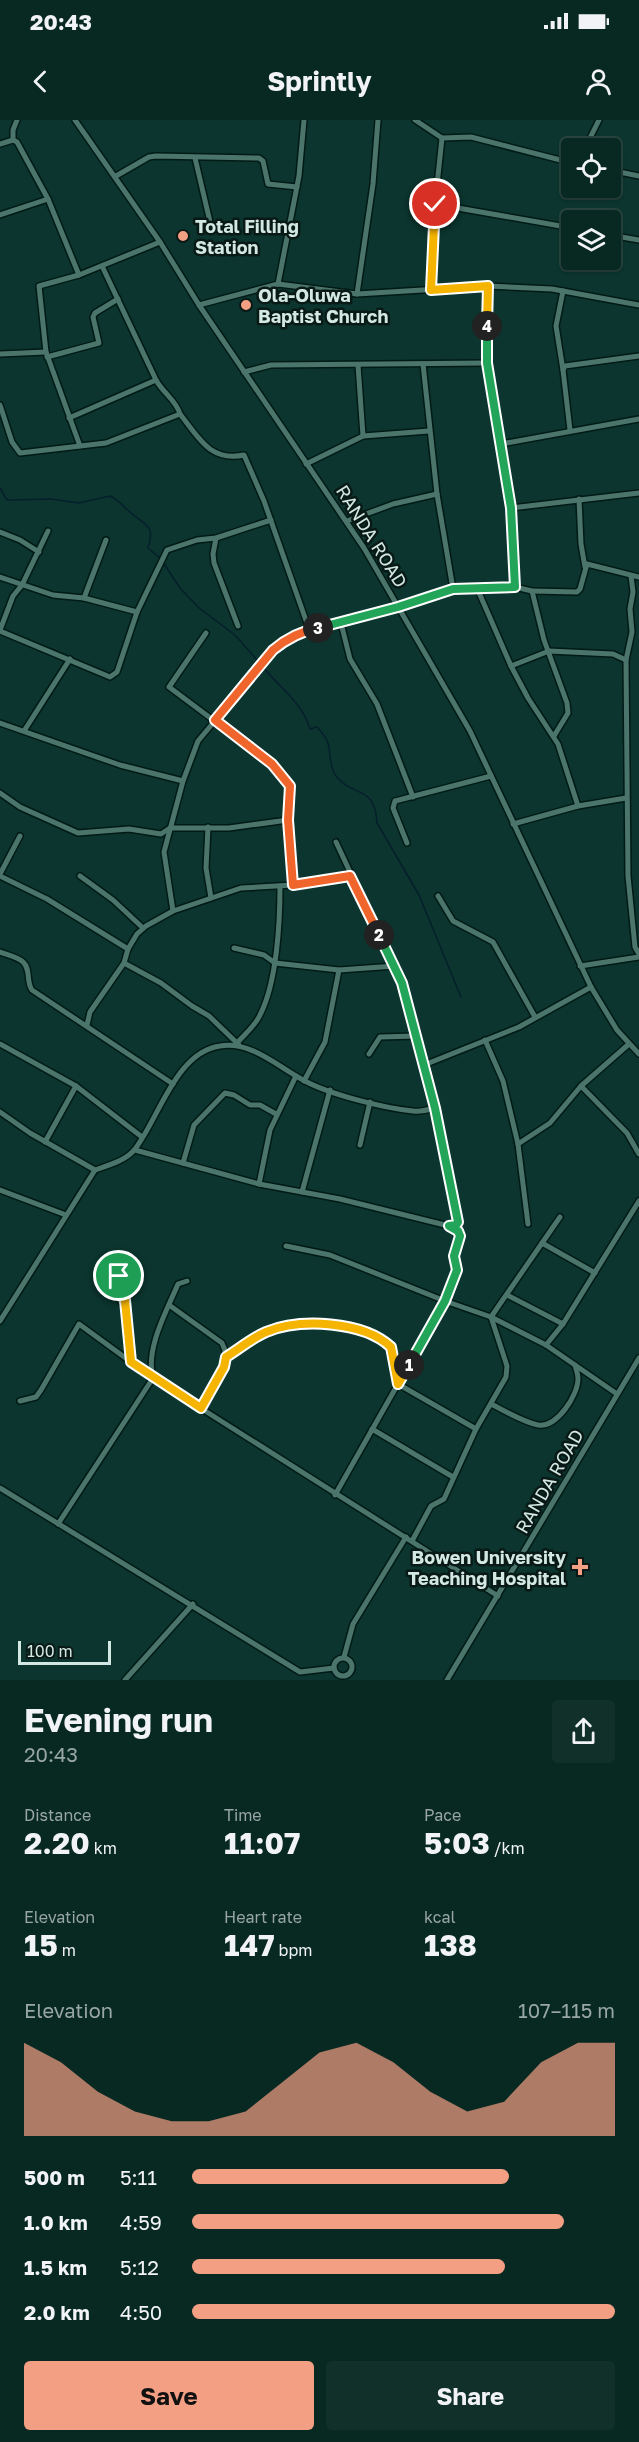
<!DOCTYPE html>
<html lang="en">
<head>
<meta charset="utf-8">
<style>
  :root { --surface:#082822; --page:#11302a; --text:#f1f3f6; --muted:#98a6a5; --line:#294440; --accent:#f39f84 }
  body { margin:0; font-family:"Golos Text",sans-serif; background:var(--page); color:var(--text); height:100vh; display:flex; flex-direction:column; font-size:22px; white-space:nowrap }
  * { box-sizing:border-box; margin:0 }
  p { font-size:20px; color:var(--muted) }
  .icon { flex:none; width:33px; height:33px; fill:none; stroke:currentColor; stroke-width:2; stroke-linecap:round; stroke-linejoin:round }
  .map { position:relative; height:1560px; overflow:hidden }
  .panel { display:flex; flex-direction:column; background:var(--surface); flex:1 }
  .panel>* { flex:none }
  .fabs { position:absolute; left:561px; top:18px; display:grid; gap:12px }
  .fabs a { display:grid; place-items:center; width:60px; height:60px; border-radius:6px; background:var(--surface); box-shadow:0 2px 4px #0004,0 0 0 2px var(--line); font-size:30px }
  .scale { position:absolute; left:18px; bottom:15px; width:93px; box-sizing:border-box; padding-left:6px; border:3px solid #d3e8e2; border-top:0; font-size:16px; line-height:21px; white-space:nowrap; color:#d3e8e2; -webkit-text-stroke:4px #091916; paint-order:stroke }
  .pin { position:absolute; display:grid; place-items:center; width:51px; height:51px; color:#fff; margin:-26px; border:3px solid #fff; border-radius:50%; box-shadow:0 2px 6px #0007 }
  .km { position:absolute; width:30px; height:30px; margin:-15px; border-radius:50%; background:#222; color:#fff; font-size:16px; line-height:30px; text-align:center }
  .round { display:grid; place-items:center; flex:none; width:63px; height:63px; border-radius:6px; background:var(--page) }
  .headline { display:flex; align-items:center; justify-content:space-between; height:102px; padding:0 24px }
  h1 { font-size:33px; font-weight:700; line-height:45px }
  .stats { display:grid; grid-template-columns:repeat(3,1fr); gap:9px; height:102px; padding:6px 24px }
  .stats div { display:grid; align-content:center }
  .stats b { font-size:30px; font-weight:700 }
  .stats small { font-size:16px; font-weight:400 }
  .stats p { font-size:16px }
  .chart { height:168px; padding:12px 24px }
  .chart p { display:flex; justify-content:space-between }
  .chart svg { width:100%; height:108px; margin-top:6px; fill:var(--accent); opacity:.7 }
  .cta { display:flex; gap:12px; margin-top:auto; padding:12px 24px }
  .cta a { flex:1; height:69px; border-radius:6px; background:var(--accent); color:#111; font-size:24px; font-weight:700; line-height:69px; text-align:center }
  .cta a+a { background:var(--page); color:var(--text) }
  ul { padding:0 24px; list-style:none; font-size:20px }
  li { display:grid; grid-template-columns:96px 72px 1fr; align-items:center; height:45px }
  li i { height:15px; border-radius:8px; background:var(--accent) }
  .status { display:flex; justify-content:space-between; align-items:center; height:42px; padding:0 30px; background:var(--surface); direction:ltr }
  .status svg { height:16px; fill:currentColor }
  header { display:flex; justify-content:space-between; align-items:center; height:78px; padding:0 24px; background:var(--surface); font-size:27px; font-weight:700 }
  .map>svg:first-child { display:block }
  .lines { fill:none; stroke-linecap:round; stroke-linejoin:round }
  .stream { stroke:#061f2c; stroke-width:1.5 }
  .minor-casing { stroke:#001b16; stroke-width:8 }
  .minor { stroke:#4b746b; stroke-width:5 }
  .split-1-casing { stroke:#fff; stroke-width:12 }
  .split-2-casing { stroke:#fff; stroke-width:12 }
  .split-3-casing { stroke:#fff; stroke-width:12 }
  .split-4-casing { stroke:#fff; stroke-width:12 }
  .split-5-casing { stroke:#fff; stroke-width:12 }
  .split-1 { stroke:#f5b400; stroke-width:8 }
  .split-2 { stroke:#22a559; stroke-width:8 }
  .split-3 { stroke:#f0652b; stroke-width:8 }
  .split-4 { stroke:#22a559; stroke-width:8 }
  .split-5 { stroke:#f5b400; stroke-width:8 }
  .poi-dot { fill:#f39f84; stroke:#091916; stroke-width:2 }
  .labels { text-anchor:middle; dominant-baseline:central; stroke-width:5; stroke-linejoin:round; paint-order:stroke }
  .poi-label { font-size:18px; font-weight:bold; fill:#d3e8e2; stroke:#091916; text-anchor:start }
  .street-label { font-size:18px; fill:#d3e8e2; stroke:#091916 }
</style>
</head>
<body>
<div class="status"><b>20:43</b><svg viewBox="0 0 49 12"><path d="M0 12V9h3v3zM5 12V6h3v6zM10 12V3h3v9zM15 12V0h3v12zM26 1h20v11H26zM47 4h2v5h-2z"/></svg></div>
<header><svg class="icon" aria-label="back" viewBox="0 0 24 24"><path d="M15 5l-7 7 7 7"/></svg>Sprintly<svg class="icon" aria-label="person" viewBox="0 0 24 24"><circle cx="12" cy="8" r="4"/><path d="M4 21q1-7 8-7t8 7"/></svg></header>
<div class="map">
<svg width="639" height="1560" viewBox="0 0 639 1560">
  <rect width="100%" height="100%" fill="#0b352e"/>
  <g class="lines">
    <g class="stream">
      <path d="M0,368L7,380L51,379L79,383L110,376C119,380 123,386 130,392C144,405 156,404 148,428L161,439L180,468L198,487L235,515L260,543"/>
      <path d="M263,547C279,567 302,582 310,609L317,607C321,612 326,617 328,623C331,634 329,647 336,656C353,678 375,664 377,703L419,775L461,877"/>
    </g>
    <g class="minor-casing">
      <g id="minor">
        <polyline points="75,0 160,122 199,185 364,428 470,611 591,867 617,910 639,934"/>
        <polyline points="415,0 442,18 471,17 572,43"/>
        <polyline points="13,20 13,10 17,0"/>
        <polyline points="0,24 13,20 17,22 48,79 79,155"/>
        <polyline points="585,28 599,0"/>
        <polyline points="195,38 211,106"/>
        <polyline points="610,50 639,56"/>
        <polyline points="116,56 149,37 156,36 259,38 263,41 268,64 297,67"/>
        <polyline points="435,84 572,108"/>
        <polyline points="0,95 48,79"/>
        <polyline points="610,115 639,120"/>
        <polyline points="278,164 299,56 304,0"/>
        <polyline points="488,166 487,243 501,324"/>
        <polyline points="431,170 435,84 442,18"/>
        <polyline points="563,171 556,206 563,250"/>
        <polyline points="357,174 373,64 378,0"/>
        <polyline points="199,185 278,164 357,174 488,166 552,169 639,185"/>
        <polyline points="0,234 46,232"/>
        <polyline points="47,237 99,223 93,197 95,193 118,179"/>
        <polyline points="423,244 437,374 453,469"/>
        <polyline points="358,245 363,316"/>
        <polyline points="244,252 271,245 487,243"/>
        <path d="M0,285L12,322L20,333L106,323L180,294C176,280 163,273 156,260L102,146"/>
        <path d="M180,294C199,318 210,342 244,335L264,381L309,509"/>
        <polyline points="69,298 156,260"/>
        <polyline points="570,310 563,250 565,246 639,236"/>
        <polyline points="80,326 46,232 39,166 79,155 160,122"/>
        <polyline points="306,344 363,316 429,311"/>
        <polyline points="579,379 581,424 585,447"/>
        <polyline points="511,388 639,373"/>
        <polyline points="347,401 393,384 437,374"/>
        <polyline points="0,412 20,420 39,432"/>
        <polyline points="216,418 213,434 214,443 238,506"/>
        <polyline points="631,456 633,472 630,489 632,512 626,540 628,756 635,827 639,834"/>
        <polyline points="0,457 53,475 84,478 137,492"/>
        <polyline points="515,467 532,471 544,520 567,583 568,593 554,616"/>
        <polyline points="477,468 511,546 528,578 558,624 578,686"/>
        <polyline points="532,471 577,472 580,469 587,444 639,457"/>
        <polyline points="84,478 106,420"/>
        <polyline points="341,503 350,539 377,584 413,677"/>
        <polyline points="0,510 13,476 22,465 48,411"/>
        <polyline points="0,511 110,557 117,552 137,492 167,430 197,420 216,418 271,400"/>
        <polyline points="206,513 169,567 272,644 288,661 291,672 288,700 293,765"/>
        <polyline points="511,546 549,531 613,534 626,540"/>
        <polyline points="0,603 120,645 183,661"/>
        <polyline points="24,611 70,539"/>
        <polyline points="0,673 20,687 78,713 129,709 161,714 170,708 229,708 288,700"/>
        <polyline points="513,704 578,686 626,678"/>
        <polyline points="208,707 206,748 211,778"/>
        <polyline points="407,723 393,688 395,681 491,656"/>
        <polyline points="0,754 20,716"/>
        <polyline points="0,756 47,779 128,829"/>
        <polyline points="80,756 113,780 143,808"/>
        <polyline points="438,776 453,801 493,822 535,897"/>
        <polyline points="173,791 164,732 183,661 198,621 274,530 285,521 309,509 398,487 453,469 515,467 511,388 501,324 639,299"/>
        <polyline points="234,828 264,835 275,843 339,850 395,846"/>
        <path d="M0,832C7,835 18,837 23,842C31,849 26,862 32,870L173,964"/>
        <polyline points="124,843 161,863 192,886 209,896 239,925"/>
        <polyline points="580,846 639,837"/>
        <polyline points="87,905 90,892 124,843 128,829 137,814 146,806 173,791 241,768 293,765 350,756"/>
        <polyline points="485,920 503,961 518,1024 528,1104"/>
        <path d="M237,923C245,914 255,906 260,895C277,862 280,802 280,766"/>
        <polyline points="0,924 76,966 142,1017"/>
        <polyline points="369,934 380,917 416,916"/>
        <polyline points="424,945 519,907 591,867"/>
        <polyline points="304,961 325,922 339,850"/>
        <polyline points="581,966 627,1013 639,1034"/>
        <polyline points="0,992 30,1013 95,1050"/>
        <polyline points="45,1022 76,966"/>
        <polyline points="518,1024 550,1003 581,966 629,924"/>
        <polyline points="360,1025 370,982"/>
        <polyline points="135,1030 259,1064 340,1079 449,1106 456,1105 458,1102 435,988"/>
        <polyline points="183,1043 194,1005 225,973 234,975 250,985 260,985 276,994"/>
        <polyline points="259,1064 270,1010 296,956"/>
        <polyline points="0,1070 66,1095"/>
        <polyline points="302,1072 330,970"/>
        <polyline points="542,1123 595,1153"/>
        <polyline points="286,1126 330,1135 445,1181 491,1197 546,1225 617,1274"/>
        <polyline points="507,1175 563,1204"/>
        <path d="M169,1185L222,1223C234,1244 211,1270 201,1288"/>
        <polyline points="126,1189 106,1161 109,1155 115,1154 122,1160 124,1170 131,1242"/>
        <path d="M0,1201L95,1050C109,1045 127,1040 135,1029C159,998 176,932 220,926C251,921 277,946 303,960C328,974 383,988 413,991C420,992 428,990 435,988L402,863L336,722"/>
        <polyline points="546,1225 563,1204 639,1081"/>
        <path d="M226,1237C239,1229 252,1218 266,1212C300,1198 363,1201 391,1227L398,1264L476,1309"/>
        <polyline points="20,1281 36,1277 41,1270 79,1204 153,1258 498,1476"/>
        <path d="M491,1284C505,1291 523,1302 538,1305C557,1308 578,1275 578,1259C578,1254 576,1249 575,1245"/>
        <polyline points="372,1309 453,1357"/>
        <polyline points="0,1368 300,1552 334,1548"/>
        <polyline points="335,1375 445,1181 457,1150 454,1136 460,1116 458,1111 449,1106"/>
        <path d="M58,1404L153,1258C145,1229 167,1190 178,1164L187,1161"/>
        <polyline points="412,1421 431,1386 444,1379 476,1309 506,1257 507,1246 491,1197 560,1097"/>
        <polyline points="344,1537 353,1504 406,1417"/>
        <circle cx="343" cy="1547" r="9"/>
        <polyline points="125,1560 193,1484"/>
        <polyline points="447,1560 639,1238"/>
      </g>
    </g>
    <use href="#minor" class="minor"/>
  </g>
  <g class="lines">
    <g class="split-1-casing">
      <path id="split-1" d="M119,1156L124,1170L131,1242L201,1288L224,1247L226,1237C239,1229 252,1218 266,1212C300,1198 363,1201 391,1227L398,1264L409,1245"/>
    </g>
    <g class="split-2-casing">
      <polyline id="split-2" points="379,815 402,863 435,988 458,1102 456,1105 449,1106 458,1111 460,1116 454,1136 457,1150 445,1181 409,1245"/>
    </g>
    <g class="split-3-casing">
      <path id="split-3" d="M318,508C302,511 285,520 273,530L215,600L272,644L290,666L288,700L293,765L350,756L379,815"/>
    </g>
    <g class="split-4-casing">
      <polyline id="split-4" points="318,508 398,487 453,469 515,467 511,388 487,243 487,206"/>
    </g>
    <g class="split-5-casing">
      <polyline id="split-5" points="435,84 431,170 488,166 487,206"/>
    </g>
    <use href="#split-1" class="split-1"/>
    <use href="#split-2" class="split-2"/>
    <use href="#split-3" class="split-3"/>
    <use href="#split-4" class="split-4"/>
    <use href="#split-5" class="split-5"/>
  </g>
  <g class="poi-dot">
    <circle cx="183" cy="116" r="6"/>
    <circle cx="246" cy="185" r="6"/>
    <path d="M577 1438h6v6h6v6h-6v6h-6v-6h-6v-6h6z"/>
  </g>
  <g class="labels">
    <g class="poi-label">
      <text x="195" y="106">Total Filling<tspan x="195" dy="21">Station</tspan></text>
      <text x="258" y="175">Ola-Oluwa<tspan x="258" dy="21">Baptist Church</tspan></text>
      <text x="566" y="1437" text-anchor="end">Bowen University<tspan x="566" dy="21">Teaching Hospital</tspan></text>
    </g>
    <g class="street-label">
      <text transform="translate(372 416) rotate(58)">RANDA ROAD</text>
      <text transform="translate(549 1361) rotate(-60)">RANDA ROAD</text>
    </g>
  </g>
</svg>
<div class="fabs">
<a><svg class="icon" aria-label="locate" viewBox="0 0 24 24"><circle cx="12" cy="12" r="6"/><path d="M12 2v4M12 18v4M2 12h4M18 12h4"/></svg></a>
<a><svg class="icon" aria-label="layers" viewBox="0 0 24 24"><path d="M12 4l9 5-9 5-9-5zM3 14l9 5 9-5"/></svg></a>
</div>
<div class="scale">100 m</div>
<div class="pin" style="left:119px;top:1156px;background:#1e9e55"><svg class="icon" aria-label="arrive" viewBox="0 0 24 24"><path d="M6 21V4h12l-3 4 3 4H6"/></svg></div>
<div class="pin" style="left:435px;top:84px;background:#d93025"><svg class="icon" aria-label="check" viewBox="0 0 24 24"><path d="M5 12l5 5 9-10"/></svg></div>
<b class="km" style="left:409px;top:1245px">1</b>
<b class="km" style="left:379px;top:815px">2</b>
<b class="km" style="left:318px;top:508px">3</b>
<b class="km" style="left:487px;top:206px">4</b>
</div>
<section class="panel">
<div class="headline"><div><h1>Evening run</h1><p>20:43</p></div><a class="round"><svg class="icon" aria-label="share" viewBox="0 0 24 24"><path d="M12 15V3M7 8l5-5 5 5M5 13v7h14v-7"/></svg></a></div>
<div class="stats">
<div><p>Distance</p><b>2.20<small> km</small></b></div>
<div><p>Time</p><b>11:07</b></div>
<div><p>Pace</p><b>5:03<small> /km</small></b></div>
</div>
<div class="stats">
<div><p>Elevation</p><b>15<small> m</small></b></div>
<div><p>Heart rate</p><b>147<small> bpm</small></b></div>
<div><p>kcal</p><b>138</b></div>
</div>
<div class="chart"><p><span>Elevation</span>107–115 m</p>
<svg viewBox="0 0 160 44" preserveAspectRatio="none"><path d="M0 44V6L10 14L20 26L30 34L40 38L50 38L60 34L70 22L80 10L90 6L100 14L110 26L120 34L130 30L140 14L150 6L160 6V44z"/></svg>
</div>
<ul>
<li><b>500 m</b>5:11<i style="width:75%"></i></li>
<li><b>1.0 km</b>4:59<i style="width:88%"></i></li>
<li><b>1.5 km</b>5:12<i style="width:74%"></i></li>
<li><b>2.0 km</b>4:50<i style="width:100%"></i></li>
</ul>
<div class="cta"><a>Save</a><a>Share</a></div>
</section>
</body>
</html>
